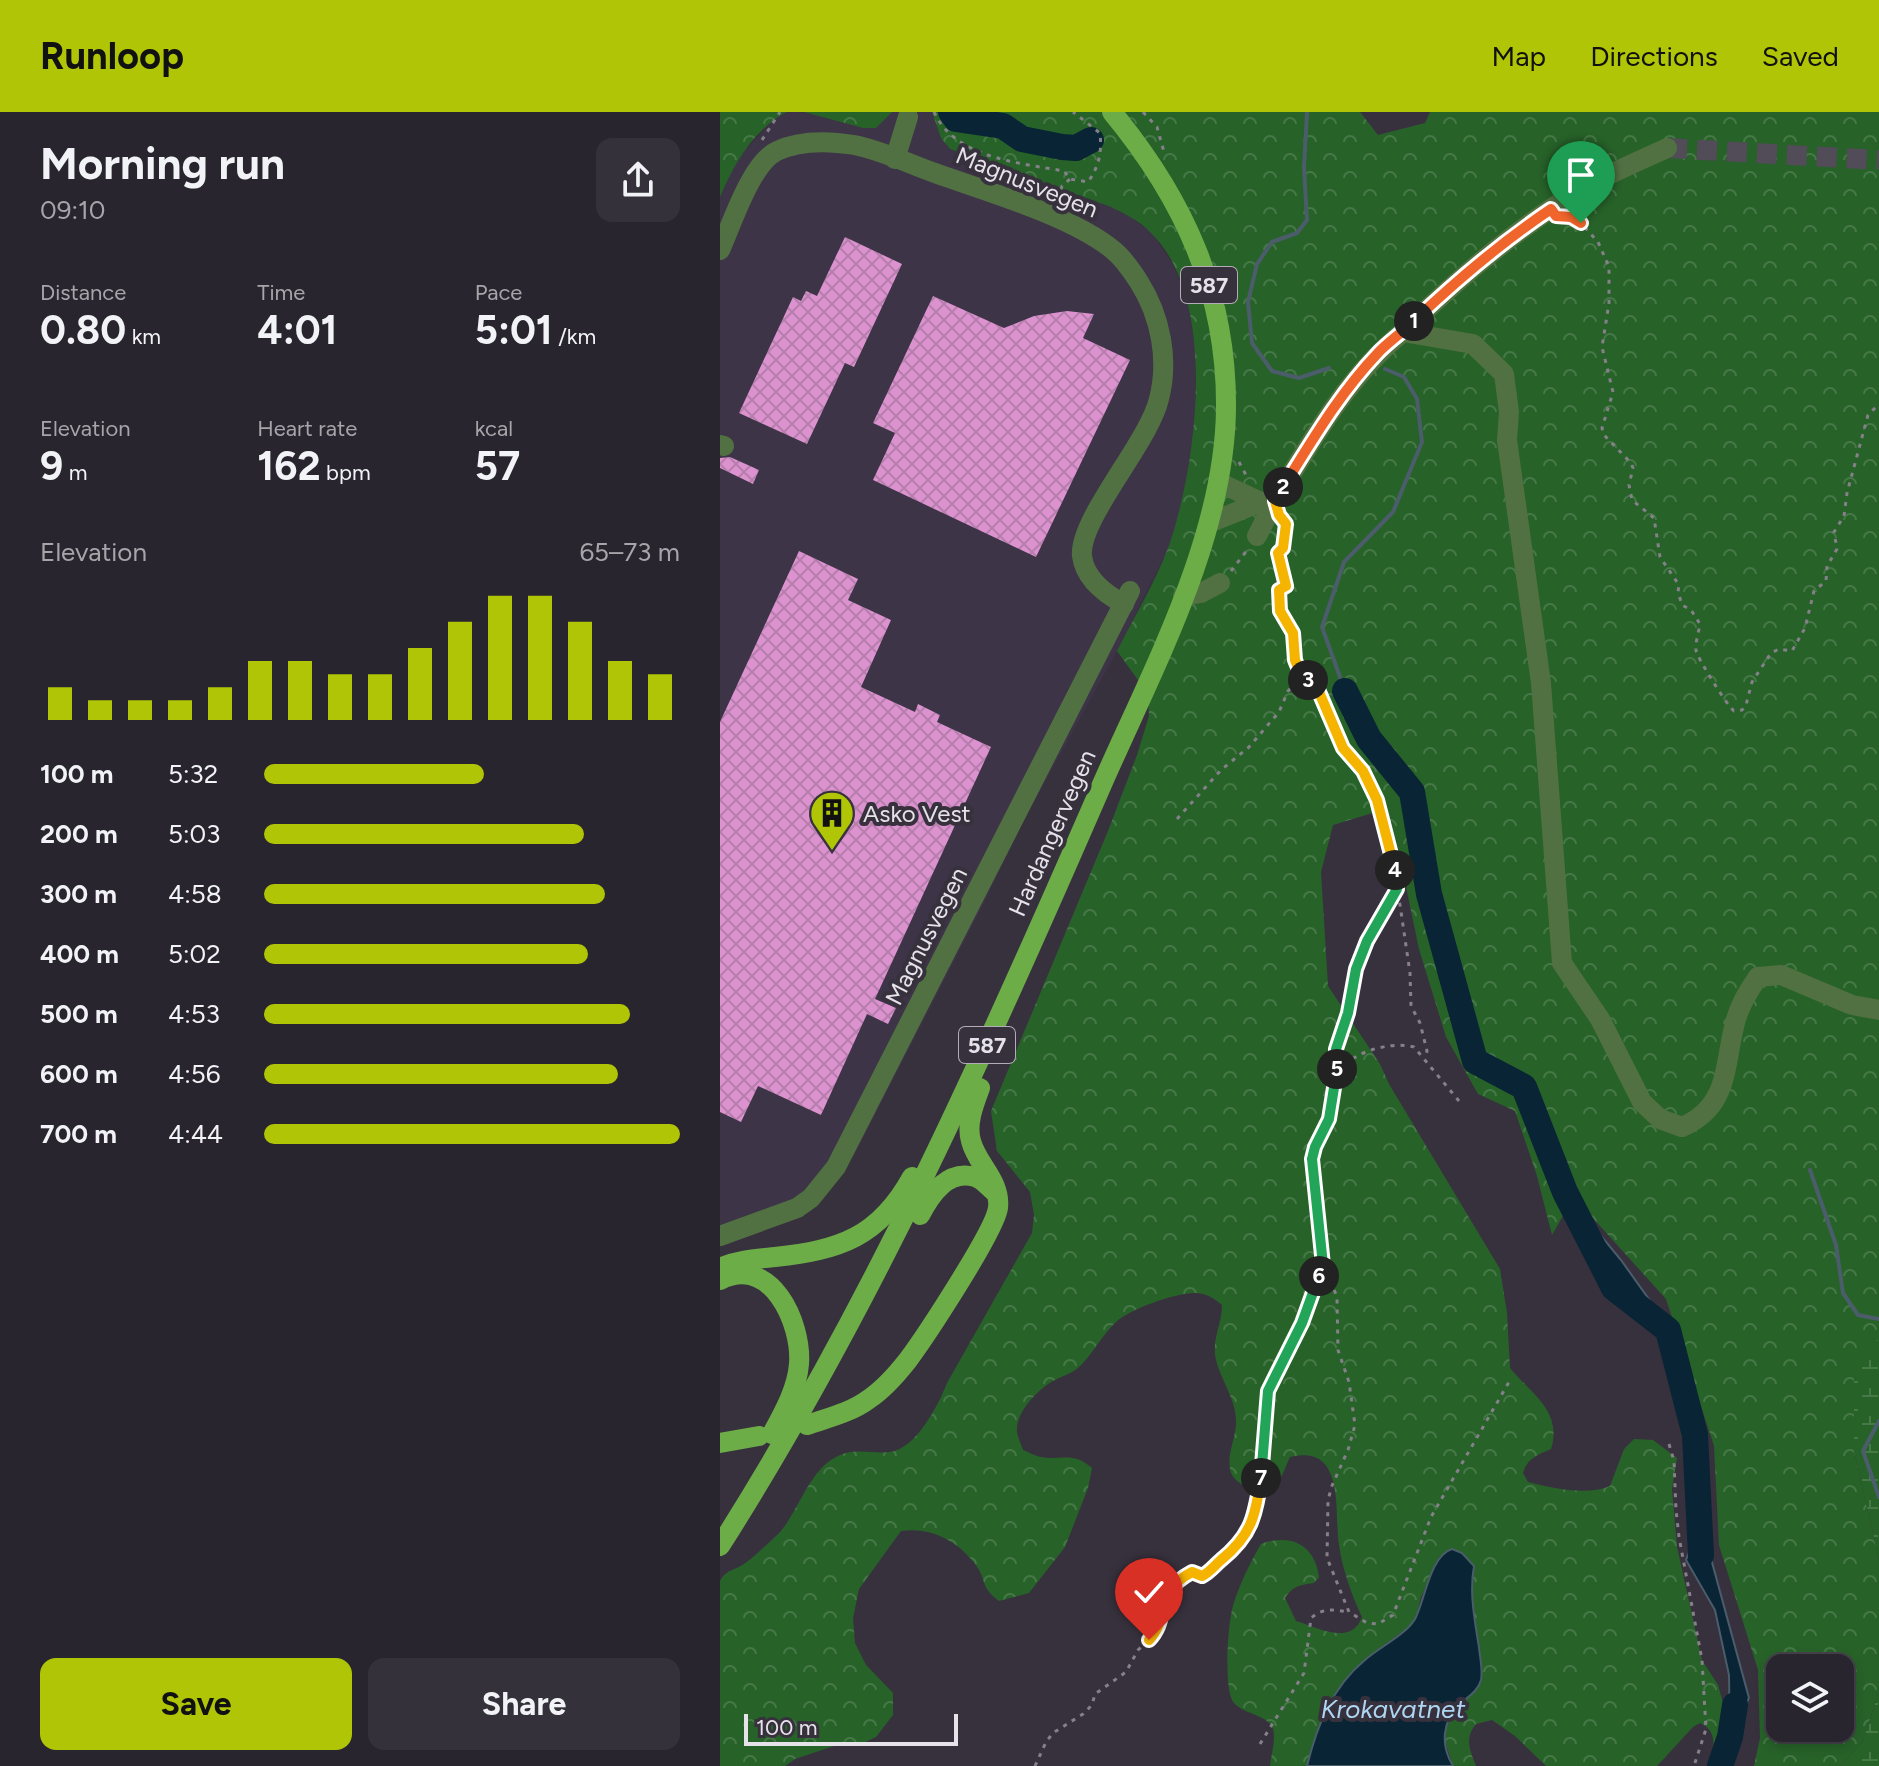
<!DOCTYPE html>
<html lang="en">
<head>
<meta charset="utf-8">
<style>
  :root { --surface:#29252e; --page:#35313a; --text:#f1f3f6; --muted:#a5a5aa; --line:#45424a; --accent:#afc506 }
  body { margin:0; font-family:Figtree,sans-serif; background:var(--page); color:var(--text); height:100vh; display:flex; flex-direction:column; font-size:30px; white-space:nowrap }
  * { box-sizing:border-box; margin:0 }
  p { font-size:26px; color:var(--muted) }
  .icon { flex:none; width:44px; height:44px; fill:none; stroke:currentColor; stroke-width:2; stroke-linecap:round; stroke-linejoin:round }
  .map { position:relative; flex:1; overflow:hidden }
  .panel { display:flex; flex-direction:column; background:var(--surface); width:720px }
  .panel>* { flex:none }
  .controls { position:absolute; left:1046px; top:1542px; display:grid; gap:16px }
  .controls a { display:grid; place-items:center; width:88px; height:88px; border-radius:16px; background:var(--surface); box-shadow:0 4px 12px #0003,0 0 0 2px var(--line); font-size:40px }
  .scale { position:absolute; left:24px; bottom:20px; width:214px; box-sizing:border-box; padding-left:8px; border:4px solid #e6e2ea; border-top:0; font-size:22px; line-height:28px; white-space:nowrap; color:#e6e2ea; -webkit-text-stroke:6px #37313d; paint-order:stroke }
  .pin { position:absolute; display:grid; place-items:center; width:68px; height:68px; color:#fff; margin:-82px -34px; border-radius:50% 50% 50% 0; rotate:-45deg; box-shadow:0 0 8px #0007 }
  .pin .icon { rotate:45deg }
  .km { position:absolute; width:40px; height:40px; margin:-20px; border-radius:50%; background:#222; color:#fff; font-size:22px; line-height:40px; text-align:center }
  .round { display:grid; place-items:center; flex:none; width:84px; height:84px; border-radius:16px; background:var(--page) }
  .headline { display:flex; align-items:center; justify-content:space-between; height:136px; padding:0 40px }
  h1 { font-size:44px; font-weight:700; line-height:60px }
  .stats { display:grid; grid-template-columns:repeat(3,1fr); gap:12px; height:136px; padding:8px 40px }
  .stats div { display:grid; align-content:center }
  .stats b { font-size:40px; font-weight:700 }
  .stats small { font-size:22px; font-weight:400 }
  .stats p { font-size:22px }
  .chart { height:224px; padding:16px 40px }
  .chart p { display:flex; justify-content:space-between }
  .chart svg { width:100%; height:144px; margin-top:8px; stroke:var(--accent); stroke-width:6 }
  .action { display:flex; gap:16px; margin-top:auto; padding:16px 40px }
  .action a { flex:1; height:92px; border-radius:16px; background:var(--accent); color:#111; font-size:32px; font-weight:700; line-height:92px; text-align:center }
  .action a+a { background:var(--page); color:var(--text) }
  ul { padding:0 40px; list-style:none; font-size:26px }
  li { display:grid; grid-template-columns:128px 96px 1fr; align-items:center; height:60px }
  li i { height:20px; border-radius:10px; background:var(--accent) }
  header { display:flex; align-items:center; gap:48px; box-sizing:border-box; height:112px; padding:0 40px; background:var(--accent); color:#111 }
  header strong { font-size:38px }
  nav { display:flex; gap:44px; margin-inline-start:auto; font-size:28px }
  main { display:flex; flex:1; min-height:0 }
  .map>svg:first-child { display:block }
  .built { fill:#3d3447 }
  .forest { fill:url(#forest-crowns); fill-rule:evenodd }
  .wetland { fill:url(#wetland-marsh) }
  .water { fill:#082435; stroke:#4b5d6b; stroke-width:2 }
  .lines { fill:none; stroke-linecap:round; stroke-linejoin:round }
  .stream { stroke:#4b5d6b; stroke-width:4 }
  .river { stroke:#082435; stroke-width:26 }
  .building { fill:url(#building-cross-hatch) }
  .minor-tunnel { stroke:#514c57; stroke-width:20; stroke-dasharray:20 10; stroke-linecap:butt }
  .path { stroke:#85808a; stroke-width:3; stroke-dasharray:4 6; stroke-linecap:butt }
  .minor { stroke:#527142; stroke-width:20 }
  .major { stroke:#6dad48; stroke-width:20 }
  .split-1-casing { stroke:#fff; stroke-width:16 }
  .split-2-casing { stroke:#fff; stroke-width:16 }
  .split-3-casing { stroke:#fff; stroke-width:16 }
  .split-4-casing { stroke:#fff; stroke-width:16 }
  .split-5-casing { stroke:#fff; stroke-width:16 }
  .split-6-casing { stroke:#fff; stroke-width:16 }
  .split-7-casing { stroke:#fff; stroke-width:16 }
  .split-8-casing { stroke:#fff; stroke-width:16 }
  .split-1 { stroke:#f0652b; stroke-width:10 }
  .split-2 { stroke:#f0652b; stroke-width:10 }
  .split-3 { stroke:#f5b400; stroke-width:10 }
  .split-4 { stroke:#f5b400; stroke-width:10 }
  .split-5 { stroke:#22a559; stroke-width:10 }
  .split-6 { stroke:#22a559; stroke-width:10 }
  .split-7 { stroke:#22a559; stroke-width:10 }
  .split-8 { stroke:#f5b400; stroke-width:10 }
  .labels { text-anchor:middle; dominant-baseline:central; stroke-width:8; stroke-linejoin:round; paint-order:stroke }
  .shield { fill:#37313d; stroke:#b2adb6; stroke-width:2 }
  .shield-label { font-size:22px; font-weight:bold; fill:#e6e2ea }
  .street-label { font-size:24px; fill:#e6e2ea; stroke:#37313d }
  .poi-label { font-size:24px; fill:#e6e2ea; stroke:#37313d; text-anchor:start }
  .water-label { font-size:26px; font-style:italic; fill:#aed6f3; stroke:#37313d }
</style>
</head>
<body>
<header>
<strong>Runloop</strong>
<nav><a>Map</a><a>Directions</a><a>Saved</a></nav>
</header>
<main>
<section class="panel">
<div class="headline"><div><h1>Morning run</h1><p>09:10</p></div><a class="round"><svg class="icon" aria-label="share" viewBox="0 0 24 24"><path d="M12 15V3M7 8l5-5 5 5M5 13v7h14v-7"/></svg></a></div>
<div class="stats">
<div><p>Distance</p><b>0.80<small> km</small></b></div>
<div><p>Time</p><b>4:01</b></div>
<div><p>Pace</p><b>5:01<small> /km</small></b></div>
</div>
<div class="stats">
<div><p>Elevation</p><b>9<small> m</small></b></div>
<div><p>Heart rate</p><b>162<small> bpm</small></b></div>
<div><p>kcal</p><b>57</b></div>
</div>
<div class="chart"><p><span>Elevation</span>65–73 m</p>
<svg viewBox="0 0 160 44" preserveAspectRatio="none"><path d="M5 44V34M15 44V38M25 44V38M35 44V38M45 44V34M55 44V26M65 44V26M75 44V30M85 44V30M95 44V22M105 44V14M115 44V6M125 44V6M135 44V14M145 44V26M155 44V30"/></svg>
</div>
<ul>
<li><b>100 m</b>5:32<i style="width:53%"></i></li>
<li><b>200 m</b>5:03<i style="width:77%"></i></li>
<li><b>300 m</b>4:58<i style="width:82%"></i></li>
<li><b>400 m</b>5:02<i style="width:78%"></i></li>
<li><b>500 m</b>4:53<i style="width:88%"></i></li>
<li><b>600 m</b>4:56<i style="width:85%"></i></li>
<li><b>700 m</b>4:44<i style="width:100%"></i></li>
</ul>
<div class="action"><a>Save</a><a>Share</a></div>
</section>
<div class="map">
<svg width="1159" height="1654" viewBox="0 0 1159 1654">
  <defs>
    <pattern id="forest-crowns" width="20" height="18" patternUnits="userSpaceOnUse" patternTransform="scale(2)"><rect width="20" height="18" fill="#276229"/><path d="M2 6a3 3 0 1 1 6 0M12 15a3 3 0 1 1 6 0" fill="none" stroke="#467848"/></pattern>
    <pattern id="wetland-marsh" width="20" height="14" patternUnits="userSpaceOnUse" patternTransform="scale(2)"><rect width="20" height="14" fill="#276229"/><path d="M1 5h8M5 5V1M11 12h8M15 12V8" fill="none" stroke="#467848"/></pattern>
    <pattern id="building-cross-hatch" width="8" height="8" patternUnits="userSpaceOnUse" patternTransform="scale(2)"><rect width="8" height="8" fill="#db92ce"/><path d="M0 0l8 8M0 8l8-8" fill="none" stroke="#b67eac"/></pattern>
  </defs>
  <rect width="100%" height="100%" fill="#37313d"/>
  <polygon class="built" points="67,0 84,0 143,16 156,16 172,0 212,0 221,26 230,37 390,95 409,104 432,121 452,151 464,177 469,199 475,232 475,314 462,394 447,439 397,539 301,714 263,793 134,1044 121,1063 66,1110 0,1132 0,85 17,47 56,6"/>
  <g class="forest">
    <path d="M0,0H67C34,17 14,52 0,85Z"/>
    <polygon points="84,0 172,0 156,16 143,16"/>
    <path d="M212,0H640L658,23L705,11L710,0H1159V1229L1134,1266V1338L1159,1448V1579L1143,1629L1120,1654H1034L1040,1626L1038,1558L999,1433L994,1334L946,1187L852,1083L846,1080L845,1100L832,1123L817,1064L795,999L758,982L726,925L699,837L676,727L656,700L613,713L601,760L608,874L660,952L669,972L780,1157L787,1201L790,1256C810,1281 843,1299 831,1337C818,1343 807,1346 803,1361L808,1370C831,1376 867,1384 890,1374L904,1337L914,1327L933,1328L957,1346L952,1377L957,1435L982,1548L998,1573L1005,1598V1624L997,1654H991C993,1637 999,1619 980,1611L973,1615L937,1654H826L795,1624L772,1608L756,1612C744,1627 750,1638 756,1654H733L723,1623L734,1600L761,1566L752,1487L754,1454L720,1444L701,1485L696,1506L690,1514C627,1560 609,1577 587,1654H550C551,1643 556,1628 553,1617C549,1603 523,1602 514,1591C503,1578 508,1510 513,1494C519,1473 530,1451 541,1432C570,1421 595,1432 599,1465L594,1471C580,1473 573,1474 565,1486L576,1509C597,1515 631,1535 642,1505C632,1484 622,1456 619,1433C614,1399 626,1331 570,1345C566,1353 562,1367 555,1373C543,1383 512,1374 510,1357C507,1340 517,1324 516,1307C515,1286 501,1268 496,1248C491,1229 502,1212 502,1193C494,1186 486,1181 475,1181C455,1181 410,1197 396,1210C382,1223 374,1240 361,1253C354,1261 344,1263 335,1268C319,1276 295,1300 297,1320C298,1326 301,1332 303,1338C308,1340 315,1344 321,1345C343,1349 352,1339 372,1356L368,1376L345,1435L309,1481L279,1489C259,1474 267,1467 255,1452C237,1428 210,1415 181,1419L139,1477L133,1506L135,1531L146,1553L173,1581V1603L156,1625L139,1633L114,1634L75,1647L65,1654H0V1469C7,1457 13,1459 24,1452C33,1446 53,1427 61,1419C79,1397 90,1358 116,1345C134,1335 151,1342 170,1340C196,1337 219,1292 227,1271L312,1121L314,1103L310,1080L277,1039L271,999L388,719L417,643L429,604L428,582L397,539C414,505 435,471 448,436C477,355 499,187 431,121C420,109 405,102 391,95L230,37L221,26ZM1060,1556H1120V1616H1060Z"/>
  </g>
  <g class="wetland">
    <polygon points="1157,1228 1159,1229 1159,1448 1134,1338 1134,1266"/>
    <polygon points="1159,1579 1159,1654 1120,1654 1143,1629"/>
  </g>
  <g class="water">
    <polygon points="845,1080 901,1148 943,1207 948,1218 927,1207 913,1193 869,1144 853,1119"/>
    <polygon points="981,1410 1029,1586 1010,1625 1009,1563 995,1498 966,1448"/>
    <path d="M732,1437L742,1441L754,1454C749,1482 755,1509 759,1536C760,1546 763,1558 761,1568C758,1579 749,1584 741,1591C722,1609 720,1632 733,1654H587C597,1614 612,1575 645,1548C658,1536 689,1521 696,1505C705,1486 711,1443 732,1437Z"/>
  </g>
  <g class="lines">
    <g class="stream">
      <polyline points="587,0 584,56 587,108 577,121 552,130 537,152 528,190 532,231 552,259 579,266 609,256"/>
      <polyline points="625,579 602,515 624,450 673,400 702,330 697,287 684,265 665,257"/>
      <polyline points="1090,1058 1116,1133 1123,1181 1138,1203 1159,1207"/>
      <polyline points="1159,1309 1143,1339 1159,1385"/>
    </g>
    <g class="river">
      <polyline points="231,0 236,7 283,14 302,27 342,35 356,36 371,28"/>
      <polyline points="625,579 649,627 692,680 709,782 755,949 804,975 845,1080 894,1176 948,1218 975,1323 981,1443"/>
      <polyline points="1000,1654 1010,1625 1015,1593"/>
    </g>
  </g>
  <g class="building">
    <polygon points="125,125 182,152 134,255 125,251 87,332 19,301 73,185 81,189 86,179 97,184"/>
    <polygon points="213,184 284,216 314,204 347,199 374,202 363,226 410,248 316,445 153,368 175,321 153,311"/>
    <polygon points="10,345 39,358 33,372 0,356 0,346"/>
    <polygon points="79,439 138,467 128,488 171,508 141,575 195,600 198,592 220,603 217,610 271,635 155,887 176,896 168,912 147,902 101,1003 38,974 21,1010 0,1000 0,610"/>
  </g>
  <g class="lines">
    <polyline class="minor-tunnel" points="947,36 1159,48"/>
    <g class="path">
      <path d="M214,0C235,46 299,51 344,59L350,67L368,70C379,54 382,41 380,21L353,0"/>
      <polyline points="423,0 437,15 444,40"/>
      <polyline points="42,28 60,0"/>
      <polyline points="338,87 342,74 350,67"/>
      <path d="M848,105L861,111L878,130L889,155V191L882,235L893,280L882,316L884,323L911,351L913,356L909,373L912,388L934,406L940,445L959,473L958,480L962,493L971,498L980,512C979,519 975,531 976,538C976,544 1008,595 1014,599L1022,598L1026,593L1032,570L1051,541L1059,537L1072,539L1085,516L1094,479L1106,469L1107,454L1117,437L1114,420L1124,404L1127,381L1148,303L1159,292"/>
      <polyline points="519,350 527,365"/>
      <polyline points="564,410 563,436 558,441 566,474 559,478 560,499 573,521 575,548 582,565 596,573 623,636 643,659 657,688 664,724 674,752 690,861 691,894 700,911 707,939 705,946"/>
      <polyline points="511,459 528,437"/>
      <polyline points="457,707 501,658 529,635 559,600 568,579 582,565"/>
      <polyline points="617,960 616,937 633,884 636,857 647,829 677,777"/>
      <path d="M739,989L694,935C669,928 622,942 613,970C610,982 613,995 609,1008C603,1025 592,1035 592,1054L601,1145L617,1185L618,1238L629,1270L635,1313L628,1338L611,1376L608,1389L607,1446L629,1500L647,1511L658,1512L673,1503L711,1405L789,1270"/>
      <polyline points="949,1332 954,1349 956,1398 959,1425 982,1548 986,1617 974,1654"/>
      <path d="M540,1632L584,1561L591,1506C604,1495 614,1498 629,1500"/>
      <polyline points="315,1654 326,1630 333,1621 363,1602 372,1593 375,1582 406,1560 418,1538 433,1524 440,1507 445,1484 453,1474 472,1460 482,1464 513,1440 526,1424 538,1388 548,1279 582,1211 603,1153"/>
    </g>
    <g class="minor">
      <polyline points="175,47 188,5"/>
      <path d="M0,138C12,112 31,51 57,39C80,28 109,29 134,33C161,38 189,52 215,61C265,79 352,104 393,138C403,146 412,159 419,170C441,205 449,248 439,287C429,330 358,408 362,444C365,467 385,482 404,492"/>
      <path d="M683,220C737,168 793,119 857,80C885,63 917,50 947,36"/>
      <polyline points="0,333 4,334"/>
      <polyline points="498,370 541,390"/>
      <path d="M555,389C592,328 627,265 683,220L753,232L784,262L789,300L787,328L821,571L842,851L880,907L922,990L940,1007L962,1015C1008,995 1004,957 1014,915C1018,896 1027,881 1038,865L1061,863L1132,893L1159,898"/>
      <polyline points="489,411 541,390 555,389 537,424"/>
      <polyline points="463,484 481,481 500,471"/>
      <polyline points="0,1124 77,1096 91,1086 116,1055 410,479"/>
    </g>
    <g class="major">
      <path d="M200,1103C211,1082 228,1057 255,1065C263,1067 269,1076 276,1081"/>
      <path d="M0,1156C17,1148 36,1147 55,1145C120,1138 159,1125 192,1065"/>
      <path d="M0,1168C51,1142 82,1211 79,1252C77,1277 64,1300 52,1322"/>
      <path d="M87,1313C108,1306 132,1300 149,1287C164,1277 177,1262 188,1248C205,1225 275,1119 278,1096C281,1068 257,1053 251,1029C246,1012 254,992 260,976"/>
      <polyline points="0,1331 39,1324"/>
      <path d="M0,1434C152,1195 267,937 380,677C431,560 505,426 506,296C507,181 464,87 392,0"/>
    </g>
  </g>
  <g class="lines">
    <g class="split-1-casing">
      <path id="split-1" d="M694,209C737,168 782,130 831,97L836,104L851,105L861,111"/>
    </g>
    <g class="split-2-casing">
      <path id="split-2" d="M563,375C592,329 619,282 657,242C668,230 682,221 694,209"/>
    </g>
    <g class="split-3-casing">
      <polyline id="split-3" points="563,375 555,389 559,403 566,412 563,436 558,441 566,474 559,478 560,499 573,521 575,548 582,565 588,568"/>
    </g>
    <g class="split-4-casing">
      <polyline id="split-4" points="588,568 596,573 623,636 643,659 657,688 675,758"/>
    </g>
    <g class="split-5-casing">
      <polyline id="split-5" points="617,957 616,937 628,901 636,857 647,829 677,777 675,758"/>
    </g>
    <g class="split-6-casing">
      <polyline id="split-6" points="599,1164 603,1153 592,1047 595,1035 609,1007 617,957"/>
    </g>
    <g class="split-7-casing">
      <polyline id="split-7" points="541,1366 548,1279 582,1211 599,1164"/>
    </g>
    <g class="split-8-casing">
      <path id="split-8" d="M429,1528C451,1505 431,1482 472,1460L482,1464C490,1460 494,1454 501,1448C532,1423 535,1404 541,1366"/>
    </g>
    <use href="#split-1" class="split-1"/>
    <use href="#split-2" class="split-2"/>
    <use href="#split-3" class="split-3"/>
    <use href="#split-4" class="split-4"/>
    <use href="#split-5" class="split-5"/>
    <use href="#split-6" class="split-6"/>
    <use href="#split-7" class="split-7"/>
    <use href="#split-8" class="split-8"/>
  </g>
  <defs>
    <g id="building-pin" transform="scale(2.3)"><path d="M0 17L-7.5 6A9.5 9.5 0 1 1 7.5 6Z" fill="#afc506" stroke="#37313d"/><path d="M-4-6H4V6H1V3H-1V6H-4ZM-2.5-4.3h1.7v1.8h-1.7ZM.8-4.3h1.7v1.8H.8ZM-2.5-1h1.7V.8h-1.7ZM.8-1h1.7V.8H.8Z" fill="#111"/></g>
  </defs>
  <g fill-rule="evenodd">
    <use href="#building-pin" x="112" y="701"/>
  </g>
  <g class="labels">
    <g class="shield">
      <rect x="461" y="155" width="56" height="36" rx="6"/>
      <rect x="239" y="915" width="56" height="36" rx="6"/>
    </g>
    <g class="shield-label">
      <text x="489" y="173">587</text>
      <text x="267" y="933">587</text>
    </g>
    <g class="street-label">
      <text transform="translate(307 70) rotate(22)">Magnusvegen</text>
      <text transform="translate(332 721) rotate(-66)">Hardangervegen</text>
      <text transform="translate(206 824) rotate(-63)">Magnusvegen</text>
    </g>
    <g class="poi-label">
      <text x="143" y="701">Asko Vest</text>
    </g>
    <g class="water-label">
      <text x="673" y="1597">Krokavatnet</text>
    </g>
  </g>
</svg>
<div class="controls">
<a><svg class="icon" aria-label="layers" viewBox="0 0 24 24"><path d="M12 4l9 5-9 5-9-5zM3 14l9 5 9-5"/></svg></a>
</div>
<div class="scale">100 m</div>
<div class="pin" style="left:861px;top:111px;background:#1e9e55"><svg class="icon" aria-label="arrive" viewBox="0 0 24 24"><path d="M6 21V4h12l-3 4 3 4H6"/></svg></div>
<div class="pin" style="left:429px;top:1528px;background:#d93025"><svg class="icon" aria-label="check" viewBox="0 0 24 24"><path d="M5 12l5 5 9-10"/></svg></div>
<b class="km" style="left:694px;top:209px">1</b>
<b class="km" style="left:563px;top:375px">2</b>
<b class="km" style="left:588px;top:568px">3</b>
<b class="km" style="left:675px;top:758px">4</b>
<b class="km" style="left:617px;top:957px">5</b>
<b class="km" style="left:599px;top:1164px">6</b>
<b class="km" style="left:541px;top:1366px">7</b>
</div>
</main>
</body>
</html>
